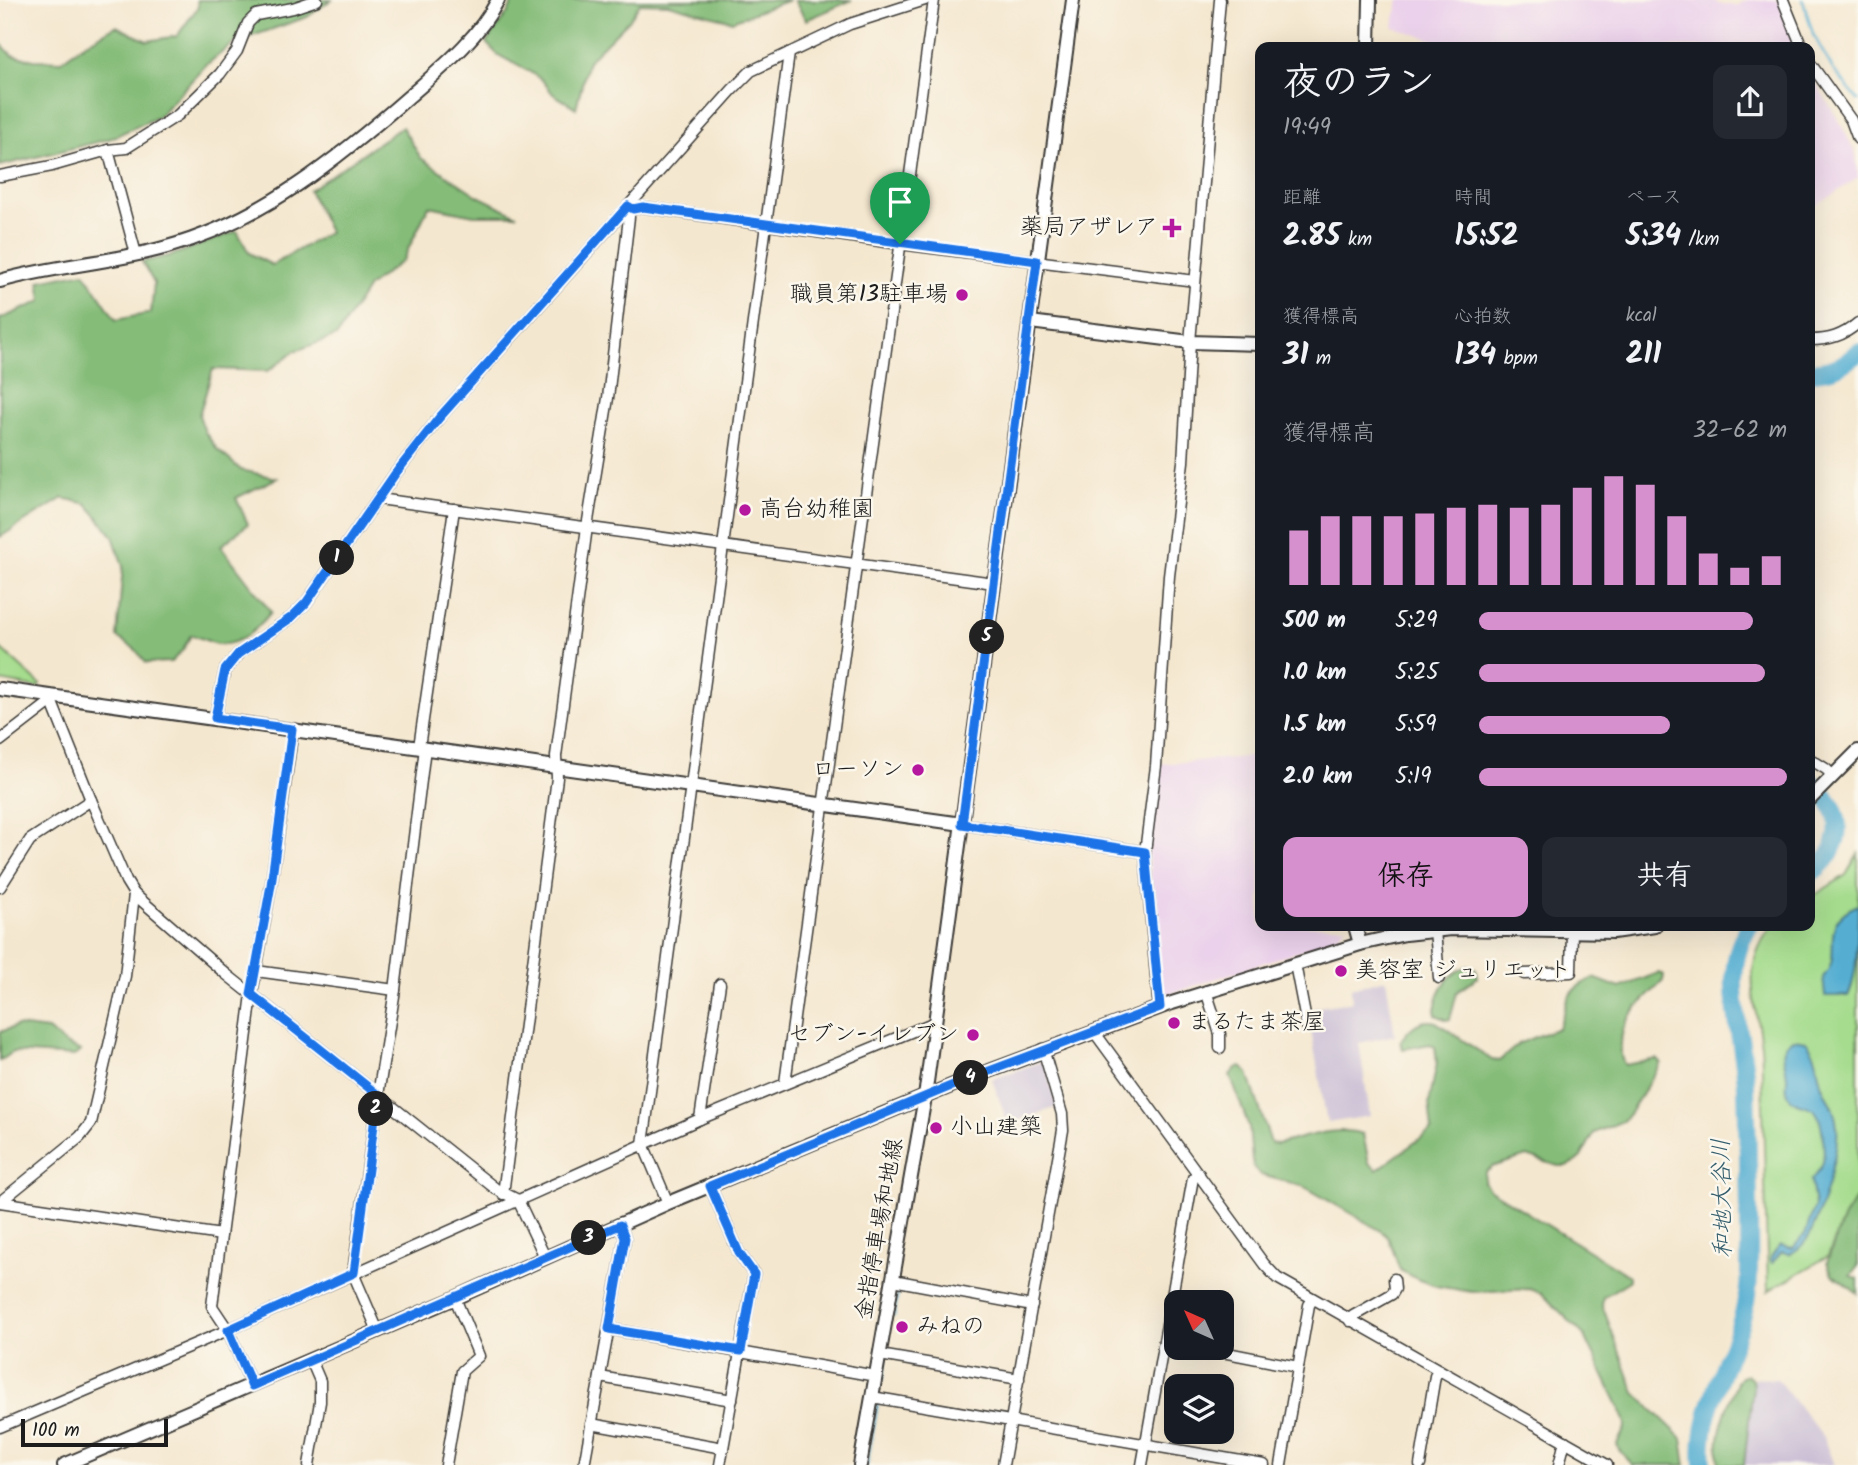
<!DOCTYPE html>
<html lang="ja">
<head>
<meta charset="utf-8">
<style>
  :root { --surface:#171b24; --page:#242831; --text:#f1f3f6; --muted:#9ea1a6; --accent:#d690ce }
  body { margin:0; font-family:Kalam,"Klee One",sans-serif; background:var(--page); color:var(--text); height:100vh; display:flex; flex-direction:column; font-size:26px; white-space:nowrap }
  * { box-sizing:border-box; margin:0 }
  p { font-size:23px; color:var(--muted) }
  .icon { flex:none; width:38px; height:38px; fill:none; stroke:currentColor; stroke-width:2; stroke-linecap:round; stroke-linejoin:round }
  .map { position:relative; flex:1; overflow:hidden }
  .panel { position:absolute; left:1255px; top:42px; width:560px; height:889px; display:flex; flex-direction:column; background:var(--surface); border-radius:14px; box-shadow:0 7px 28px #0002 }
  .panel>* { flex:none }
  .needle { width:46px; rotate:315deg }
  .controls { position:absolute; left:1164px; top:1290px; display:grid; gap:14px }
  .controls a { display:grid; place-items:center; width:70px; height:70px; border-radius:14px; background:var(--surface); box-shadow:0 7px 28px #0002; font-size:35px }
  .scale { position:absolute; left:21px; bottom:18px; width:147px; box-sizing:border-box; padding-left:7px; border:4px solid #1c1c1c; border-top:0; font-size:19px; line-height:24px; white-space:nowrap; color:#1c1c1c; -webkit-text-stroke:5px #fbf7ec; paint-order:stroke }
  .pin { position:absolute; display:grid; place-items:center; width:60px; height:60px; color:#fff; margin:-72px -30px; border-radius:50% 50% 50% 0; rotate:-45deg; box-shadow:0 0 7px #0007 }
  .pin .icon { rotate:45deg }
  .km { position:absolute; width:35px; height:35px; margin:-18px; border-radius:50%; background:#222; color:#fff; font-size:19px; line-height:35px; text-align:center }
  .round { display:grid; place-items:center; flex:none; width:74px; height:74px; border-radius:14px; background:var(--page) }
  .head { display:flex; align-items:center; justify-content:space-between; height:119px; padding:0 28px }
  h1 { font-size:38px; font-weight:600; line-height:52px }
  .metrics { display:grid; grid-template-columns:repeat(3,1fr); gap:10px; height:119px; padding:7px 28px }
  .metrics div { display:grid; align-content:center }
  .metrics b { font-size:30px; font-weight:600 }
  .metrics small { font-size:19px; font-weight:400 }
  .metrics p { font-size:19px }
  .chart { height:196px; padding:14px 28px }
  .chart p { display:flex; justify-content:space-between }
  .chart svg { width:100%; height:126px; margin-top:7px; stroke:var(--accent); stroke-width:6 }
  .primary-button { display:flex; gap:14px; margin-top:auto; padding:14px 28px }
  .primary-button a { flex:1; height:80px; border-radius:14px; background:var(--accent); color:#111; font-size:28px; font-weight:600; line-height:80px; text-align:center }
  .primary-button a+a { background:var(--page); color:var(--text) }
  ul { padding:0 28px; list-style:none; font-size:23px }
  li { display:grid; grid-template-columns:112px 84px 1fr; align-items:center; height:52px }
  li i { height:18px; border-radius:9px; background:var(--accent) }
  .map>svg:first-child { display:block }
  .built { fill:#ebd1eb }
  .industrial { fill:#cbbfd5 }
  .green { fill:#a5dc8d; stroke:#607c54; stroke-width:2 }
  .forest { fill:#84bc78; stroke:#506c4a; stroke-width:2 }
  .water { fill:#54aed2; stroke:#386577; stroke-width:2 }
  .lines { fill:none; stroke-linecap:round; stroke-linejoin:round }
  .stream { stroke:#54aed2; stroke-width:2.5 }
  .river { stroke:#54aed2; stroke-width:18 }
  .minor-casing { stroke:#3c3a37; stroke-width:13 }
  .tertiary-casing { stroke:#3c3a37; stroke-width:16 }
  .secondary-casing { stroke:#3c3a37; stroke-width:16 }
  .minor { stroke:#fff; stroke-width:10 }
  .tertiary { stroke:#fff; stroke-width:12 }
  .secondary { stroke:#fff; stroke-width:12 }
  .route-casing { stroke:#fff; stroke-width:14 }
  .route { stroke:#1a73e8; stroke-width:9 }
  .poi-dot { fill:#b5179e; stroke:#fbf7ec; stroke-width:2.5 }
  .labels { text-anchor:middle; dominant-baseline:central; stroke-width:5; stroke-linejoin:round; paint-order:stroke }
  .poi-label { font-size:23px; fill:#1c1c1c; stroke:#fbf7ec; text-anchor:start }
  .street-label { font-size:23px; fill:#1c1c1c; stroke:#fbf7ec }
  .water-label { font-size:24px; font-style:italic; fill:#355e6e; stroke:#fbf7ec }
</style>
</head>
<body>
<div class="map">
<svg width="1858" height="1465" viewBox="0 0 1858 1465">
  <rect width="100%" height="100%" fill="#fbf7ec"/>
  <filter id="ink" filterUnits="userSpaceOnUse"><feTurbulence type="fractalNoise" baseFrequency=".0143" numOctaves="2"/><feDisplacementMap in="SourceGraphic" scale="14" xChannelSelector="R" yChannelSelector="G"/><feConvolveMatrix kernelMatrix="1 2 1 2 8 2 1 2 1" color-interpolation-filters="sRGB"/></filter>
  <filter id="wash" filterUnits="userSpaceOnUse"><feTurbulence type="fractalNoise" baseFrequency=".00686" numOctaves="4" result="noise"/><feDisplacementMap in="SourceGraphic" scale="28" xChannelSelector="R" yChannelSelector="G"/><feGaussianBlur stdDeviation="1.57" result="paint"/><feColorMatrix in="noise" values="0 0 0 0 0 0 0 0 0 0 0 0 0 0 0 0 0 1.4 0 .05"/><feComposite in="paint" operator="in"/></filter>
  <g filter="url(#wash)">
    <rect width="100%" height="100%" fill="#f4e7cf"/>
    <g class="built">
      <polygon points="1399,0 1713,0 1718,3 1735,6 1747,0 1778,0 1797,47 1455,47 1393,27"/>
      <polygon points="1810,74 1842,126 1856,155 1858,178 1810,209"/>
      <polygon points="1260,756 1260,926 1346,926 1334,939 1161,997 1148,851 1160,764"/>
    </g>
    <g class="industrial">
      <polygon points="1386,979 1395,1035 1359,1043 1370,1116 1327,1123 1311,1029 1316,1028 1313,1008 1352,1002 1351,988"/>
      <polygon points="1044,1061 1057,1107 1008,1124 992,1079"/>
      <polygon points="1754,1378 1777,1379 1823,1437 1834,1465 1744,1465"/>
    </g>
    <g class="green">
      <polygon points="0,648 40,684 38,688 0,681"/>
      <path d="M1858,854V1196L1844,1217L1828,1256L1768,1291L1762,1071C1762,1060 1762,1049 1760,1038C1754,995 1742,964 1772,926H1810V898L1846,875Z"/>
    </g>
    <g class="forest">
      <polygon points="197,0 331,0 307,17 235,42 205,66 158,117 109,139 0,166 0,43 12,55 34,60 61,61 84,44 116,26 147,41 177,36 198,7"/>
      <polygon points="513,0 789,0 732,21 668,4 640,3 629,20 588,61 576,108 553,94 542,80 530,72 498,55 486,43 509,11"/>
      <polygon points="794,0 852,0 806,20"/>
      <path d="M402,127L421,158L478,196L517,215H474L429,206L403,260L368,287L337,336L295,351L268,371L213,369L199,415L205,432L217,449L241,470L277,478L236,498L248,524L221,546L271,612C258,628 241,646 218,644C211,643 200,637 191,635L183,650L171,662L146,663L135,649L117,637L123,566L113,536L87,504L63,498L0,537V319L42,301L39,281L84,272L116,320L151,313L154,283L142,262L173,255L237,231L249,253L272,265L329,232L309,190Z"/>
      <path d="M1469,966L1476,969L1478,977L1457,992L1450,1019L1447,1020L1436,1015L1435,1010C1438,989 1448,973 1469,966Z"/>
      <path d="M1658,973L1664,975L1663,981C1645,1000 1621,1016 1621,1044C1621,1052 1620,1059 1625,1065L1657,1059L1661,1063L1630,1113L1623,1121L1594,1133L1581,1157L1574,1163L1566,1166H1558L1527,1156L1492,1167L1485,1173L1484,1182L1489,1189L1629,1276V1281L1603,1297L1602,1305L1635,1393L1682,1438L1686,1465H1633L1619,1450L1617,1444L1626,1426L1625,1420L1585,1336L1541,1293L1530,1289L1472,1292L1436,1286L1419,1280L1400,1270L1388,1237L1381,1231L1303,1186L1261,1175L1254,1168L1252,1160L1249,1127L1230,1075L1236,1068L1241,1067L1248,1073L1271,1143L1277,1144C1304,1138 1336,1125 1363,1134L1369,1163L1377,1170L1432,1130L1429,1103L1437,1063L1435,1047L1430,1044L1403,1049L1400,1042C1408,1029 1419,1017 1436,1022L1492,1060L1499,1061L1520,1043L1558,1028C1569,1003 1562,991 1594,978L1620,988Z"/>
      <polygon points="17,1026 48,1030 65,1044 81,1051 74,1056 13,1052 0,1061 0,1032"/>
      <polygon points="1858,1196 1858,1266 1851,1276 1858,1278 1858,1294 1832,1274 1827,1262 1844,1217"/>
      <path d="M1747,1375L1752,1379L1753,1386L1744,1465H1719C1715,1434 1726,1410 1737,1382L1741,1377Z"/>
    </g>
    <g class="water">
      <path d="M1858,905C1858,929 1858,977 1848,996H1825L1823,977C1846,954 1814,923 1858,905Z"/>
      <path d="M1794,1039L1806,1041C1821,1060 1815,1067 1822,1086C1828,1100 1836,1111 1837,1127C1840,1148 1820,1217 1809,1236C1804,1244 1798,1251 1789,1254L1782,1252L1772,1263L1770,1259L1780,1245L1793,1248L1805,1234L1815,1206L1811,1180C1816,1174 1821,1169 1823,1162C1825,1151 1823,1117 1814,1110C1807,1104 1797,1106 1790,1098C1785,1091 1787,1085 1787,1077C1786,1062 1776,1047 1794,1039Z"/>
    </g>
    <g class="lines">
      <g class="stream">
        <polyline points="1803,0 1813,34 1832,68 1858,100"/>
        <polyline points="894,1316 898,1292"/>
        <polyline points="883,1379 886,1359"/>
        <polyline points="867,1465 878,1403"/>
      </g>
      <g class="river">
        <path d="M1810,372C1830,371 1843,367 1858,352"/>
        <path d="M1810,781C1817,789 1827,797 1832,806C1846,832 1832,859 1810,874"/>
        <path d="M1703,1465C1696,1398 1748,1341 1749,1275C1750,1213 1748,1149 1746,1087C1744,1032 1718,977 1749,926"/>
      </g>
    </g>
  </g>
  <g filter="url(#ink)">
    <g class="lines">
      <g class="minor-casing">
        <g id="minor">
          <polyline points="1783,0 1802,47"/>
          <polyline points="1810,63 1851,120 1858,139"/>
          <polyline points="108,150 136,254"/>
          <polyline points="0,176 52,166 108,150 126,148 178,115 220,74 237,51 248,23 256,15 293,8 317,0"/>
          <path d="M1810,340C1829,340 1843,336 1858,323"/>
          <polyline points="379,499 994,583"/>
          <polyline points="215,718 225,670 238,654 292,617 306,603 395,474 439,418 732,90 751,71 850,24 925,0"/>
          <polyline points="0,741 48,704 49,695"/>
          <polyline points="419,747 454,509"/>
          <polyline points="1810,759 1826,769 1833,776"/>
          <polyline points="962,824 1145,852"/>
          <polyline points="0,887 30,840 91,800"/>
          <polyline points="134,894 226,974 496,1189 518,1200 545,1257"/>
          <polyline points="1435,930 1439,978"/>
          <polyline points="1295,964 1307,1026"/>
          <polyline points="256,971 395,990"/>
          <polyline points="1524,974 1571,972 1572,932"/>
          <polyline points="1206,991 1220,1034 1220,1048"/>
          <polyline points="1160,1007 1158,999 1145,852 1156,766 1169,576 1183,462 1190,342 1220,0"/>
          <polyline points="1096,1030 1098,1037 1264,1264 1277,1278 1607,1465"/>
          <polyline points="785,1083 934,0"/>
          <polyline points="700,1119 720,984"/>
          <polyline points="710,1186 739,1253 754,1274 720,1465"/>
          <polyline points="503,1194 557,778 556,756 587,527 608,398 629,217 628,206 633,209 643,207 900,244 1195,281"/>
          <polyline points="0,1202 80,1137 91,1123 125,976 134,894 126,881 91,800 49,695"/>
          <polyline points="0,1202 221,1235"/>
          <polyline points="668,1203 643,1144 789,53"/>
          <polyline points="893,1280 1032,1306"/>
          <polyline points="1350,1321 1353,1316 1392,1294 1395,1289 1394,1279"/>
          <polyline points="609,1329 876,1376"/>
          <polyline points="378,1331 353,1273 378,1095 395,990 425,748"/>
          <polyline points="1164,1341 1176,1343"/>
          <polyline points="1202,1348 1298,1367"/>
          <polyline points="880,1355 1019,1379"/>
          <polyline points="600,1377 732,1400"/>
          <polyline points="252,1386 228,1330 212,1306 252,994 271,885 293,729"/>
          <polyline points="872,1397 1264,1465"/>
          <polyline points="591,1424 723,1448"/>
          <polyline points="0,1427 228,1330 700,1119 935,1022"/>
          <polyline points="309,1465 320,1402 320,1381 311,1360"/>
          <polyline points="446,1465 462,1371 479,1356 455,1298"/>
          <polyline points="584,1465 625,1238 620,1225"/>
          <polyline points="1003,1465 1063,1130 1062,1114 1043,1049"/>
          <polyline points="1142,1465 1193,1178 1199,1174"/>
          <polyline points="1281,1465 1309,1305 1313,1299"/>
          <polyline points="1420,1465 1435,1376 1439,1370"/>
          <polyline points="1559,1465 1565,1441"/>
        </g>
      </g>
      <g class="tertiary-casing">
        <g id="tertiary">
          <polyline points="1369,47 1370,0"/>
          <path d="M0,281C55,265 112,263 167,247C262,221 340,157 413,93C445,65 478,38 498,0"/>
          <polyline points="1030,322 1190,342 1260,344"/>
          <polyline points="0,689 962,824"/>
          <polyline points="1355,926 1360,944"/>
        </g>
      </g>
      <g class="secondary-casing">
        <g id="secondary">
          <polyline points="1810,799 1858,751"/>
          <polyline points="64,1465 455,1298 668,1203 968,1079 1172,1003 1360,944 1405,934 1451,929 1613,932 1655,926"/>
          <polyline points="860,1465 925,1097 1073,0"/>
        </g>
      </g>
      <use href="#minor" class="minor"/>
      <use href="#tertiary" class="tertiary"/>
      <use href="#secondary" class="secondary"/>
    </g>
  </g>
  <g class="lines" filter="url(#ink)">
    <g class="route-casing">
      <polygon id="route" points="628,206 633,209 643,207 1037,261 962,824 1145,852 1160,1007 968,1079 710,1186 739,1253 754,1274 741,1351 609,1329 625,1238 620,1225 252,1386 228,1330 354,1273 378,1095 251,994 271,885 292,729 215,718 225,670 238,654 292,617 306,603 395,474 439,418"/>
    </g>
    <use href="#route" class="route"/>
  </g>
  <g class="poi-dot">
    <path d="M1168.5 217.5h7v7h7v7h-7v7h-7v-7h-7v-7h7z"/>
    <circle cx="962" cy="295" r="7"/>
    <circle cx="745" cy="510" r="7"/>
    <circle cx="918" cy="770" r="7"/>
    <circle cx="1341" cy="971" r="7"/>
    <circle cx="1174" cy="1023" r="7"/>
    <circle cx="973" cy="1035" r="7"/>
    <circle cx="936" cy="1128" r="7"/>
    <circle cx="902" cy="1327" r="7"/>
  </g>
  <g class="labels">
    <g class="poi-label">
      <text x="1158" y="228" text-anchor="end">薬局アザレア</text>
      <text x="948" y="295" text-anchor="end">職員第13駐車場</text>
      <text x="759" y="510">高台幼稚園</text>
      <text x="904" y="770" text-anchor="end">ローソン</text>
      <text x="1355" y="971">美容室 ジュリエット</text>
      <text x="1188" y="1023">まるたま茶屋</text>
      <text x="959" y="1035" text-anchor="end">セブン-イレブン</text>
      <text x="950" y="1128">小山建築</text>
      <text x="916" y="1327">みねの</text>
    </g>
    <g class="street-label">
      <text transform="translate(880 1229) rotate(-80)">金指停車場和地線</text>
    </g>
    <g class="water-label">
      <text transform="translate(1723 1198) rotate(-91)">和地大谷川</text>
    </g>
  </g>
</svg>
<div class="controls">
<a><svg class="needle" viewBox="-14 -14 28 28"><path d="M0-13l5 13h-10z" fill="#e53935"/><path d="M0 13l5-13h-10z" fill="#9ea1a6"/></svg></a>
<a><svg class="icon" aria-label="layers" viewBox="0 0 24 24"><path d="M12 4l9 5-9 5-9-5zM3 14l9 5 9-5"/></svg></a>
</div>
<div class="scale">100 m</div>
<div class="pin" style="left:900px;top:244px;background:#1e9e55"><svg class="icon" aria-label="arrive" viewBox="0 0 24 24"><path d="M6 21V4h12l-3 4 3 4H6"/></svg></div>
<b class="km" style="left:337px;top:558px">1</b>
<b class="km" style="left:376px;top:1109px">2</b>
<b class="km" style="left:589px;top:1238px">3</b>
<b class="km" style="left:971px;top:1078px">4</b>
<b class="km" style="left:987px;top:637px">5</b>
<section class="panel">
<div class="head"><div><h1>夜のラン</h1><p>19:49</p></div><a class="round"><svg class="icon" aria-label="share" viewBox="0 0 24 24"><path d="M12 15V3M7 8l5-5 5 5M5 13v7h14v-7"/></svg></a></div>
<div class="metrics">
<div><p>距離</p><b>2.85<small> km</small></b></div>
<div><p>時間</p><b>15:52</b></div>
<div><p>ペース</p><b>5:34<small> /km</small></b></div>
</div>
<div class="metrics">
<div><p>獲得標高</p><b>31<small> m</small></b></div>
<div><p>心拍数</p><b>134<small> bpm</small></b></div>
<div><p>kcal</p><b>211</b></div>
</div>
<div class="chart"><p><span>獲得標高</span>32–62 m</p>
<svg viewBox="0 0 160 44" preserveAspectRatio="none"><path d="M5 44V25M15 44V20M25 44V20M35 44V20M45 44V19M55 44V17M65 44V16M75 44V17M85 44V16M95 44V10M105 44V6M115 44V9M125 44V20M135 44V33M145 44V38M155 44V34"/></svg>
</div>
<ul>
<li><b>500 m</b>5:29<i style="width:89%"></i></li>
<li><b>1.0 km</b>5:25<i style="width:93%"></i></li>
<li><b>1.5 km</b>5:59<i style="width:62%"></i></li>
<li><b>2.0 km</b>5:19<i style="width:100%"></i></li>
</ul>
<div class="primary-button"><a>保存</a><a>共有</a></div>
</section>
</div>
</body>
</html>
